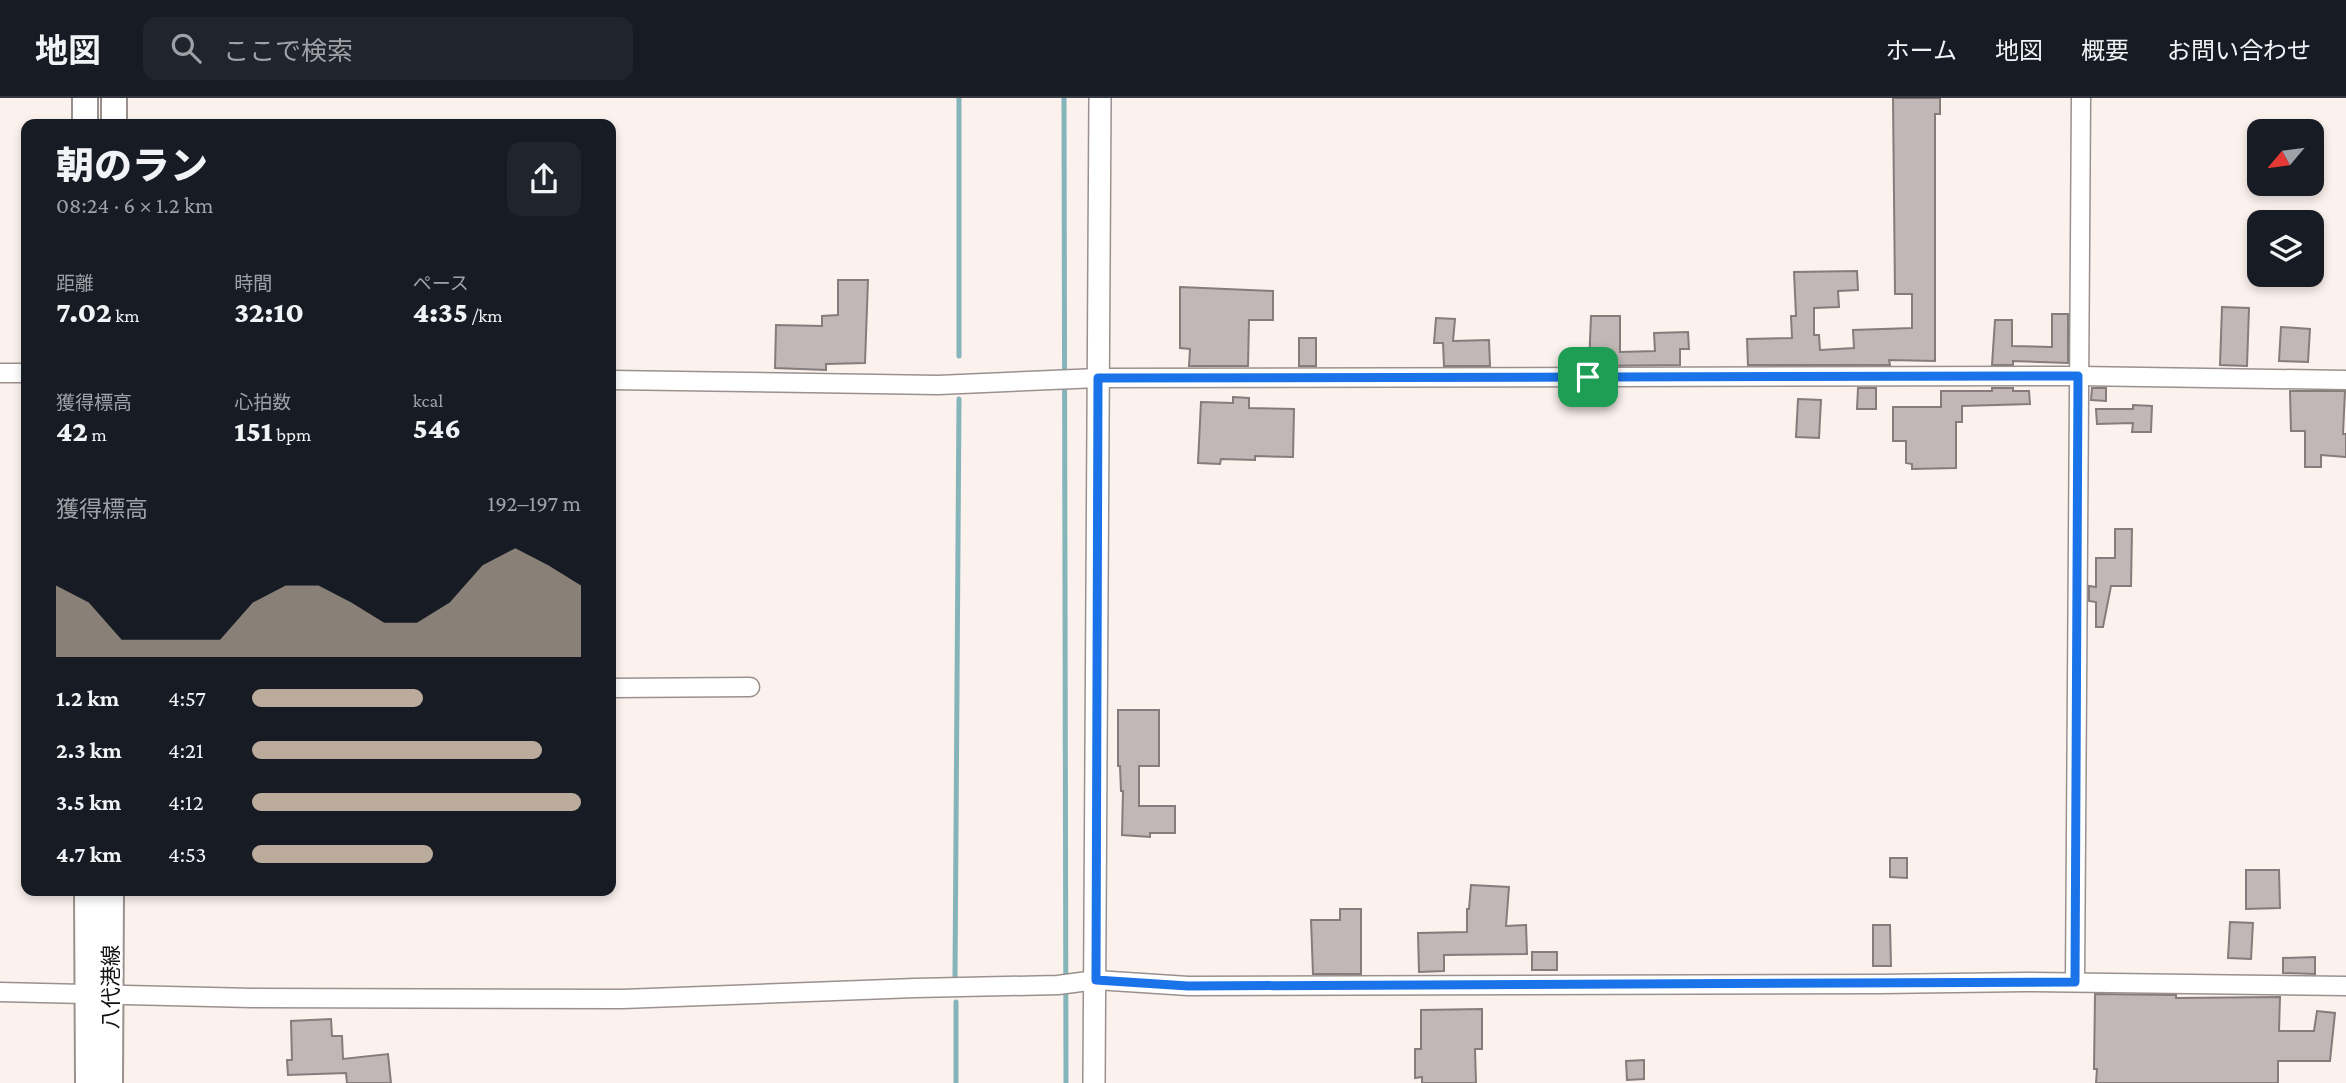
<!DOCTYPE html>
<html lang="ja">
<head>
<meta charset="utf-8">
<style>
  :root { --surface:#171b24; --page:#20242c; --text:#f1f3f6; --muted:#9ea1a6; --line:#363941; --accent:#baab9c }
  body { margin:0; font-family:"Crimson Pro","Noto Sans JP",serif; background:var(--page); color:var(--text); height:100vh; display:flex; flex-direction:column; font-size:26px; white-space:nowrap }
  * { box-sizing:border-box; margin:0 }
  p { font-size:23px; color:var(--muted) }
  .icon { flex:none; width:38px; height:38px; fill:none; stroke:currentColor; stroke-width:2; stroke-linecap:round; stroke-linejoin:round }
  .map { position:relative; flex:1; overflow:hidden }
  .side { position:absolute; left:21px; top:21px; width:595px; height:777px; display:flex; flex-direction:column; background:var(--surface); border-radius:14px; box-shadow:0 4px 10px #0003 }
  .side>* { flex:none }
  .needle { width:46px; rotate:241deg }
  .tools { position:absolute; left:2247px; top:21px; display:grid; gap:14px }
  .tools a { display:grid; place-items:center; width:77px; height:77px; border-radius:14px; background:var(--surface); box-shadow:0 4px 10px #0003; font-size:35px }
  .pin { position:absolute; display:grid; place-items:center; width:60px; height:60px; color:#fff; margin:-30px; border-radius:14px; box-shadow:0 4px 10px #0006 }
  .round { display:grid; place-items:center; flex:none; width:74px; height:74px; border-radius:14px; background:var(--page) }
  .head { display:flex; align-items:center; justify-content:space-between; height:119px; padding:0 35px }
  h1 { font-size:38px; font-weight:800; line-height:52px }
  .metrics { display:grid; grid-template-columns:repeat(3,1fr); gap:10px; height:119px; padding:7px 35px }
  .metrics div { display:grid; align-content:center }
  .metrics b { font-size:30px; font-weight:800 }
  .metrics small { font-size:19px; font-weight:400 }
  .metrics p { font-size:19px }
  .chart { height:196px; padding:14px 35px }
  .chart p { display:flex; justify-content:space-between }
  .chart svg { width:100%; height:126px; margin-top:7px; fill:var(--accent); opacity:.7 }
  ul { padding:0 35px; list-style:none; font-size:23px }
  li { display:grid; grid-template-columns:112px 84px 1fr; align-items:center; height:52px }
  li i { height:18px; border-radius:9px; background:var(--accent) }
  header { display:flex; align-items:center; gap:42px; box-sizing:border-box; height:98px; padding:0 35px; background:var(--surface); border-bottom:2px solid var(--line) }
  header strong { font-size:33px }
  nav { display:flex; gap:38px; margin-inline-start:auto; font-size:24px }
  .search { width:490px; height:63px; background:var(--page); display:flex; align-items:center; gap:18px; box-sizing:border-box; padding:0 24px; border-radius:14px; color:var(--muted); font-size:26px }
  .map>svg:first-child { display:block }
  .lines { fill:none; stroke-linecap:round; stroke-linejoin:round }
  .stream { stroke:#86b4bb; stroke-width:5 }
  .building { fill:#c1b7b6; stroke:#857c7b; stroke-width:2 }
  .minor-casing { stroke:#9a918e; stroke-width:21 }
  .tertiary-casing { stroke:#9a918e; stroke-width:24 }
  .secondary-casing { stroke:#9a918e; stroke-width:28 }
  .minor { stroke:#fff; stroke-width:18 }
  .tertiary { stroke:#fff; stroke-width:21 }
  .secondary { stroke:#fff; stroke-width:24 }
  .route-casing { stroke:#fff; stroke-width:14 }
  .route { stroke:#1a73e8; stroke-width:9 }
  .labels { text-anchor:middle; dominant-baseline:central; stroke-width:5; stroke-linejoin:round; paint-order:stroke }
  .street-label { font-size:21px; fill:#13100f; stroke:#fff }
</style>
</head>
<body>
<header>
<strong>地図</strong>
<div class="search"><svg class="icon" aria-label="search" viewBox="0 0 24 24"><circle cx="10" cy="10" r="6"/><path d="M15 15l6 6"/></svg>ここで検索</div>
<nav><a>ホーム</a><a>地図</a><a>概要</a><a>お問い合わせ</a></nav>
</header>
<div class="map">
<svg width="2346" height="985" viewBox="0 0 2346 985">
  <rect width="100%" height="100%" fill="#fbf1ed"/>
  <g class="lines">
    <g class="stream">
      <polyline points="959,0 959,258"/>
      <polyline points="1064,0 1066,985"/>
      <polyline points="955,879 959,301"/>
      <polyline points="956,985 956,904"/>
    </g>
  </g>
  <g class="building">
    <polygon points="1893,0 1940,0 1940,16 1935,16 1935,263 1889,262 1890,267 1748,267 1747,241 1792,240 1791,218 1796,218 1794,174 1857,173 1858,192 1838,193 1839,209 1814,210 1814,237 1819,237 1820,252 1854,250 1853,232 1912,230 1912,196 1895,196"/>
    <polygon points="838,182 868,182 865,265 826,266 826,272 775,270 776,227 822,228 822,218 838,217"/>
    <polygon points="1180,189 1273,193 1273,222 1249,222 1248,268 1189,268 1190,251 1180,250"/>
    <polygon points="2222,209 2249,210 2247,268 2220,267"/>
    <polygon points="2052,216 2068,216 2068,265 2013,263 2013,267 1992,267 1995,222 2012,222 2012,248 2052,249"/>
    <polygon points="1591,218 1620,218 1620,254 1655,253 1654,235 1688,234 1689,251 1680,251 1680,267 1589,268"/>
    <polygon points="1436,220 1455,221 1453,243 1489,242 1490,268 1444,268 1443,245 1434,245"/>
    <polygon points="2281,229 2310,231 2308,264 2279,263"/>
    <rect x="1299" y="240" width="17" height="28"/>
    <polygon points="1858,290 1876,290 1876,311 1857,311"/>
    <polygon points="1992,290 2013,290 2013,293 2029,293 2030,306 1962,308 1962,324 1956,324 1956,370 1912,371 1912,366 1906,365 1906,343 1893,343 1893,309 1941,309 1941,293 1992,293"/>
    <polygon points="2092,290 2106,290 2106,303 2091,302"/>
    <polygon points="2290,293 2345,293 2343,336 2346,336 2346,359 2321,357 2321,369 2305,369 2305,333 2291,333"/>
    <polygon points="1233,299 1249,300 1249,310 1294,311 1293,359 1255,358 1255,362 1221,361 1220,366 1198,365 1201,304 1233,305"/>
    <polygon points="1798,301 1821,302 1819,340 1796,339"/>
    <polygon points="2133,307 2152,308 2151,334 2132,334 2133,325 2097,326 2096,311 2133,311"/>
    <polygon points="2115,431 2132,431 2131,488 2111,488 2103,529 2096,529 2096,504 2089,503 2089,488 2096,489 2096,460 2115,460"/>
    <polygon points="1118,612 1159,612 1159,668 1139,668 1139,708 1175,708 1175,735 1150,735 1150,739 1122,737 1123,693 1121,693 1120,668 1118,668"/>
    <polygon points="1890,760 1907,760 1907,780 1890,779"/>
    <polygon points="2246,772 2279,772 2280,810 2246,811"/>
    <polygon points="1471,787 1509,789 1506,828 1526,827 1527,856 1444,857 1444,873 1419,874 1418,835 1467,834 1467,811 1469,811"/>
    <polygon points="1340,811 1361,811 1361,876 1313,876 1311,822 1340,822"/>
    <polygon points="2230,824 2253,825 2251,861 2228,860"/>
    <polygon points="1873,827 1890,827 1891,868 1873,868"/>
    <rect x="1532" y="854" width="25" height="18"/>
    <polygon points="2315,859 2315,876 2283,875 2283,860"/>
    <polygon points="2095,896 2176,897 2176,900 2280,899 2279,933 2314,933 2317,913 2335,915 2330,963 2278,963 2278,985 2096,985 2097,971 2094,971"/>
    <polygon points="1482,911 1482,951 1475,951 1476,985 1422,985 1422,979 1415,980 1415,951 1421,951 1421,912"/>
    <polygon points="331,921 332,938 342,938 343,961 388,956 391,985 347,985 346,975 288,977 287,962 292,962 291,923"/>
    <polygon points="1644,962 1644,981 1627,982 1626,963"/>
  </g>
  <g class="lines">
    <g class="minor-casing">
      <g id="minor">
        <polyline points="0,275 26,275"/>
        <polyline points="611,282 938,287 1098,280 2078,278 2346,282"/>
        <polyline points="611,590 750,589"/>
        <polyline points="2075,884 2081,0"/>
        <polyline points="0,894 252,900 622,901 915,890 1058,887 1096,882 1188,888 1880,886 2026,884 2346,888"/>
      </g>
    </g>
    <g class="tertiary-casing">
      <polyline id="tertiary" points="1094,985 1100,0"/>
    </g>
    <g class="secondary-casing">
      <g id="secondary">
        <polyline points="85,26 85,0"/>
        <polyline points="114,26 114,0"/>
        <polyline points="87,793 88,985"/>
        <polyline points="110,985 111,793"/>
      </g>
    </g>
    <use href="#minor" class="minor"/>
    <use href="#tertiary" class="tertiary"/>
    <use href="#secondary" class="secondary"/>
  </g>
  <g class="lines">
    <g class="route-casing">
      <polygon id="route" points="2078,278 2075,884 1188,888 1096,882 1098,280"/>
    </g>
    <use href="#route" class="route"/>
  </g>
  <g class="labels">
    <g class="street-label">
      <text transform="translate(111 889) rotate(-90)">八代港線</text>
    </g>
  </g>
</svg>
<div class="tools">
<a><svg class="needle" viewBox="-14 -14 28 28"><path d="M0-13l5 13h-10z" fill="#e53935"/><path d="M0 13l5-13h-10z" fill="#9ea1a6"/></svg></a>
<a><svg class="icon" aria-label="layers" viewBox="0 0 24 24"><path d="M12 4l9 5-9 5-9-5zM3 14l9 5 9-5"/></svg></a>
</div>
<div class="pin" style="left:1588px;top:279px;background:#1e9e55"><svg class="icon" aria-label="arrive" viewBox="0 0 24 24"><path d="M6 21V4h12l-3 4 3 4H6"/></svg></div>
<section class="side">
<div class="head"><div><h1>朝のラン</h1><p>08:24 · 6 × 1.2 km</p></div><a class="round"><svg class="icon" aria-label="share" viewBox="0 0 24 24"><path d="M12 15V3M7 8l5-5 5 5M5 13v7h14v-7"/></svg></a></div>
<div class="metrics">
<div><p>距離</p><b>7.02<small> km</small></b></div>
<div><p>時間</p><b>32:10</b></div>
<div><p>ペース</p><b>4:35<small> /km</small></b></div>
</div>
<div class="metrics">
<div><p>獲得標高</p><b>42<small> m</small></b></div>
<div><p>心拍数</p><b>151<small> bpm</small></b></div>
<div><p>kcal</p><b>546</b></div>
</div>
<div class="chart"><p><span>獲得標高</span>192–197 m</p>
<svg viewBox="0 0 160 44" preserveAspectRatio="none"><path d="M0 44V19L10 25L20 38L30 38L40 38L50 38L60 25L70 19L80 19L90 25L100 32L110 32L120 25L130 12L140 6L150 12L160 19V44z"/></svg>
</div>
<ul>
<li><b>1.2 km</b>4:57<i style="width:52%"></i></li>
<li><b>2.3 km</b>4:21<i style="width:88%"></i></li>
<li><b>3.5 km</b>4:12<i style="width:100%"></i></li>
<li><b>4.7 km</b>4:53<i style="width:55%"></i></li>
</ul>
</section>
</div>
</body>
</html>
